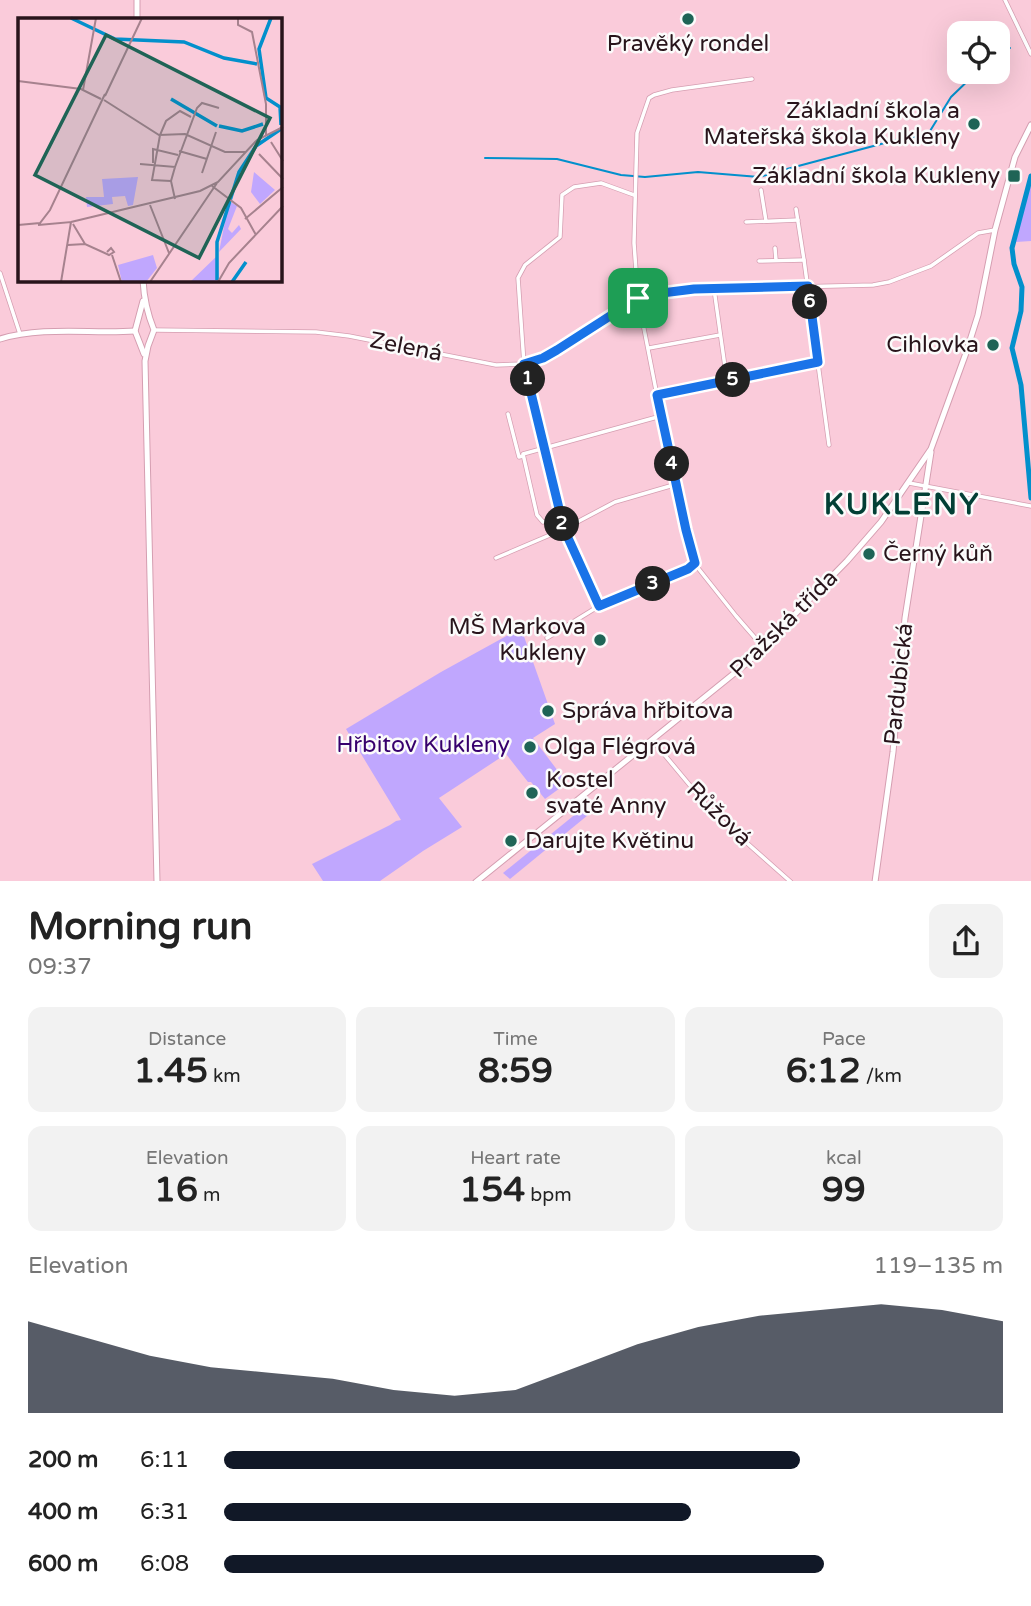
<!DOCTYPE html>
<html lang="en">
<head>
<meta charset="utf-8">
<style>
  :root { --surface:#fff; --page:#f2f2f2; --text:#222; --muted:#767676; --accent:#111827 }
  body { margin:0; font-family:"Varela Round",sans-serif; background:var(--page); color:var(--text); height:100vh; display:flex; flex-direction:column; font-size:26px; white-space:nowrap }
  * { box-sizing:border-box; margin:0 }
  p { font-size:23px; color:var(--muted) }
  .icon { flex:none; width:38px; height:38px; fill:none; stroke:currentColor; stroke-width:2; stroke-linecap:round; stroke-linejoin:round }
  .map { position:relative; height:881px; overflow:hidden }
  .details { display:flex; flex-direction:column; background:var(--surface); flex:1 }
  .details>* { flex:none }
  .fabs { position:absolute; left:947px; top:21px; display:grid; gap:14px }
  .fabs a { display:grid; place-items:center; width:63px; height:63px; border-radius:14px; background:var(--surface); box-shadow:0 7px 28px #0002; font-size:35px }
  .pin { position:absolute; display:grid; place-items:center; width:60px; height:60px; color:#fff; margin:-30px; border-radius:14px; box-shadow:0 4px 10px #0006 }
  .km { position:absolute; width:35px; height:35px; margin:-18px; border-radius:50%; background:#222; color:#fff; font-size:19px; line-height:35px; text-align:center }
  .round { display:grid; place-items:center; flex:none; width:74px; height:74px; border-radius:14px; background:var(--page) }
  .head { display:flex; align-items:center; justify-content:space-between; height:119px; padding:0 28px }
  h1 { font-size:38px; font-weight:800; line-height:52px }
  .stats { display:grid; grid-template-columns:repeat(3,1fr); gap:10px; height:119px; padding:7px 28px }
  .stats div { display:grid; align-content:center; border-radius:14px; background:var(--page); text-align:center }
  .stats b { font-size:35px; font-weight:800 }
  .stats small { font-size:19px; font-weight:400 }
  .stats p { font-size:19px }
  .chart { height:196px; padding:14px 28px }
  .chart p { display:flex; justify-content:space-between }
  .chart svg { width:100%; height:126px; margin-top:7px; fill:var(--accent); opacity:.7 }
  ul { padding:0 28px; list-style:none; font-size:23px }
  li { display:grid; grid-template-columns:112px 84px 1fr; align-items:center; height:52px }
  li i { height:18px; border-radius:9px; background:var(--accent) }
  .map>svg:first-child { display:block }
  .green { fill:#c0a7fe }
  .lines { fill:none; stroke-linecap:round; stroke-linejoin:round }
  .stream { stroke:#0290cc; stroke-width:2 }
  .canal { stroke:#0290cc; stroke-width:5 }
  .street-casing { stroke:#d59eb1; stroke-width:5 }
  .secondary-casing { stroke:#d59eb1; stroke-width:7 }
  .street { stroke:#fff; stroke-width:3.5 }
  .secondary { stroke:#fff; stroke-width:5 }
  .route-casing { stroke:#fff; stroke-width:14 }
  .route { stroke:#1a73e8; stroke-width:9 }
  .poi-dot { fill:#1f6456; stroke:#fbfbfb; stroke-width:2.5 }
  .labels { text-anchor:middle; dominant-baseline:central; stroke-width:5; stroke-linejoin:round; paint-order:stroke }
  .poi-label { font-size:23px; fill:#28141b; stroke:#fbfbfb; text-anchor:start }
  .street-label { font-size:23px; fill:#28141b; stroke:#fbfbfb }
  .park-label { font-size:23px; fill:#37006d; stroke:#fbfbfb }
  .district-label { font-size:30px; font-weight:bold; letter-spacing:2px; fill:#023f35; stroke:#fbfbfb }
  .inset-river { fill:none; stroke:#0290cc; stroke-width:3.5 }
  .inset-road { fill:none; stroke:#a6828e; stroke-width:2 }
  .view { fill:#1f6456; fill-opacity:0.15; stroke:#1f6456; stroke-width:3.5 }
  .inset-edge { fill:none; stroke:#28141b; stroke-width:3.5 }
</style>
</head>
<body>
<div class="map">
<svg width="1031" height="882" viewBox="0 0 1031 882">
  <rect width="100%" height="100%" fill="#facbda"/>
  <g class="green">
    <polygon points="1028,185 1031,186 1031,241 1014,242"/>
    <polygon points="521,628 555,724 533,738 567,783 545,799 531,782 528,782 506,754 439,798 462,827 423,851 380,881 323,881 312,864 390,825 396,821 401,820 346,729 441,672"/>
    <polygon points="583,808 588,815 510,879 503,873"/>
  </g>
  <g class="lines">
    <g class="stream">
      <polyline points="998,55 1010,48"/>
      <path d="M485,158L557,159L621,175L645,177L698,172L759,177C768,174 775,175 783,171"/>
      <polyline points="787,169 896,140 922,136 930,131 951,97 977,72"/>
    </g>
    <polyline class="canal" points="1031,176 1012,248 1014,264 1022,287 1021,311 1012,348 1021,385 1031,498"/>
    <g class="street-casing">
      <g id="street">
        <polyline points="1005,0 1031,54"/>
        <polyline points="761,190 766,221"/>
        <polyline points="634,195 601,183 574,187 562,195 560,237 525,265 518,278 524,364 564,529 599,606 688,570 694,563"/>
        <polyline points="796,209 804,260 829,445"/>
        <polyline points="746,222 798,220"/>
        <polyline points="775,248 776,260"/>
        <polyline points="759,261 804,260"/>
        <polyline points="0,273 20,334"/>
        <polyline points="714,289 727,381"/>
        <polyline points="154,330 316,332 349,336 496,365 524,364 543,358 638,298 646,295 704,289 873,285 889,282 931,266 978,233 995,230"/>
        <polyline points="649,348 720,335"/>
        <polyline points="657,395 818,362"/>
        <polyline points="508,414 519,457 523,456"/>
        <polyline points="909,483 1031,506"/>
        <polyline points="677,484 686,530 694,563 736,616 763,647"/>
        <polyline points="561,520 543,522 537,515 523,454 661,416"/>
        <polyline points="496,558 564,529 615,502 677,484 661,416 638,298 634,243 637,133 649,98 654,95 672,90 752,79"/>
        <polyline points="547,638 599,606"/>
        <polyline points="653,741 713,813 791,882"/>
      </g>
    </g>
    <g class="secondary-casing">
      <g id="secondary">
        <polyline points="137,0 137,19"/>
        <path d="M143,280C144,299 147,313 154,330L148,346L145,361L157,882"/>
        <polyline points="143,301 135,331 144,354"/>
        <path d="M0,339C44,326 90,334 135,331"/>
        <polyline points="476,882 747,663 847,561 881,522 931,449 966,353 978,315 995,230 1015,157 1031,125"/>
        <polyline points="875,882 893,752 905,618 931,452"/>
      </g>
    </g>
    <use href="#street" class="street"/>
    <use href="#secondary" class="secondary"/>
  </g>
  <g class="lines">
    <g class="route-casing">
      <polygon id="route" points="808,286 818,362 657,395 686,530 695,563 688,569 599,606 564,529 524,364 543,358 557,350 638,298 646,295 694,289"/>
    </g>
    <use href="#route" class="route"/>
  </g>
  <g class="poi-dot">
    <circle cx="688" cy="19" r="7"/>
    <circle cx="974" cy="124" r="7"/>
    <rect x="1007" y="169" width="14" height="14" rx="3.5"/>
    <circle cx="993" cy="345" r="7"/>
    <circle cx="869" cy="554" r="7"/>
    <circle cx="600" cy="640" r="7"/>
    <circle cx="548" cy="711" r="7"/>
    <circle cx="530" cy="747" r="7"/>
    <circle cx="532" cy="793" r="7"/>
    <circle cx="511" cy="841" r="7"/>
  </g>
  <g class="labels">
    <g class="poi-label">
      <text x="688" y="44" text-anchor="middle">Pravěký rondel</text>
      <text x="960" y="111" text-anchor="end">Základní škola a<tspan x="960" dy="26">Mateřská škola Kukleny</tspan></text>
      <text x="1000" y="176" text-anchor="end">Základní škola Kukleny</text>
      <text x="979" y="345" text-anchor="end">Cihlovka</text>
      <text x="883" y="554">Černý kůň</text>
      <text x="586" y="627" text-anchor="end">MŠ Markova<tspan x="586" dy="26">Kukleny</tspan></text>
      <text x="562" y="711">Správa hřbitova</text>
      <text x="544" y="747">Olga Flégrová</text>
      <text x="546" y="780">Kostel<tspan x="546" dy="26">svaté Anny</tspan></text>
      <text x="525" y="841">Darujte Květinu</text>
    </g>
    <g class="street-label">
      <text transform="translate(406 347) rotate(11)">Zelená</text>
      <text transform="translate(784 624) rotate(-45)">Pražská třída</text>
      <text transform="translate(899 684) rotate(-84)">Pardubická</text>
      <text transform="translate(719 814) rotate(45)">Růžová</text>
    </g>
    <g class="park-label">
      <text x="423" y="745">Hřbitov Kukleny</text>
    </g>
    <g class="district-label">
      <text x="902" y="504">KUKLENY</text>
    </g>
  </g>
  <g transform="translate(18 18)">
    <rect width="264" height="264" fill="#facbda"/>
    <path d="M236,154L257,172L242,186L233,174ZM120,159L115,187L110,188L107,178L94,179L95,186L69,189L68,179H86L84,161ZM211,183L219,188L210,211L214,215L221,207L223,211L201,234ZM135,237L139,250L128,264H104L100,247ZM200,237L201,264H172Z" fill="#c0a7fe"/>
    <path class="inset-river" d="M53,0L97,21L166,24L206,40L239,46M253,0L241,31L248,80L262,89L263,107M153,81L199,108M201,108L224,113L245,106M199,262V224L221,154L238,128L263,111M214,264L228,244"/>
    <path class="inset-road" d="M220,0V7L234,14L248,86V117M0,63L63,71L83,81M65,72L78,0M87,78L124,0M86,82L141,117L167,116L207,134H228M253,124L265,143M161,133L189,141M241,136L265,161M135,145V131L160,137M122,146L157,149L179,90L184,85L201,90M157,149L153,163L157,181M184,155L198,114M153,163L134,162L142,117L148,103L162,93L173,99M194,168L223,190L238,217M132,187L151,235M227,201L265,169M53,204L182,173L200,164L239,122L265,109M55,206L67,226M0,207L22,205L32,192L87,76M20,207L53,204L43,264M50,227L67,226L91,237L96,234L93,230L89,234M94,237L103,264M132,264L199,165M200,264L211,245L265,188"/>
    <path class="view" d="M88,17L252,100L181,240L17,157Z"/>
    <rect width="264" height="264" class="inset-edge"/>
  </g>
</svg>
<div class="fabs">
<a><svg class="icon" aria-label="locate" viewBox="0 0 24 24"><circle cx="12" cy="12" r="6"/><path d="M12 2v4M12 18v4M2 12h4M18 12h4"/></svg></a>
</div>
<div class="pin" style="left:638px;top:298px;background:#1e9e55"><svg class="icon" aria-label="arrive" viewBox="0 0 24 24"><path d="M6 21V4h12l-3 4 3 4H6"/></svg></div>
<b class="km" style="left:528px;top:379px">1</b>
<b class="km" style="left:562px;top:524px">2</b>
<b class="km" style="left:653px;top:584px">3</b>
<b class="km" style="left:672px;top:464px">4</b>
<b class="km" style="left:733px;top:380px">5</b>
<b class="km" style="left:810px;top:302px">6</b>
</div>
<section class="details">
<div class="head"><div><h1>Morning run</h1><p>09:37</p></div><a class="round"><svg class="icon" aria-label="share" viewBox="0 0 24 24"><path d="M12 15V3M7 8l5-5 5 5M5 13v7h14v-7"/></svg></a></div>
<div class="stats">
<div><p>Distance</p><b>1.45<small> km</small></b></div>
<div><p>Time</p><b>8:59</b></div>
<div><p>Pace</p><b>6:12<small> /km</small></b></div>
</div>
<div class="stats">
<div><p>Elevation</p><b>16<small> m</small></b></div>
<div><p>Heart rate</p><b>154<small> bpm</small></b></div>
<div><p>kcal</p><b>99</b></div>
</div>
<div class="chart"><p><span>Elevation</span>119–135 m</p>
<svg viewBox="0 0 160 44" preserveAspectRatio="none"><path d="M0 44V12L10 18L20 24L30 28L40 30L50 32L60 36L70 38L80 36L90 28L100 20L110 14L120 10L130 8L140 6L150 8L160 12V44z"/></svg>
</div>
<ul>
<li><b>200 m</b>6:11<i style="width:74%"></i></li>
<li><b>400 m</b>6:31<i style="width:60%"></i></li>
<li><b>600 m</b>6:08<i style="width:77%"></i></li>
</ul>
</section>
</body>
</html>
